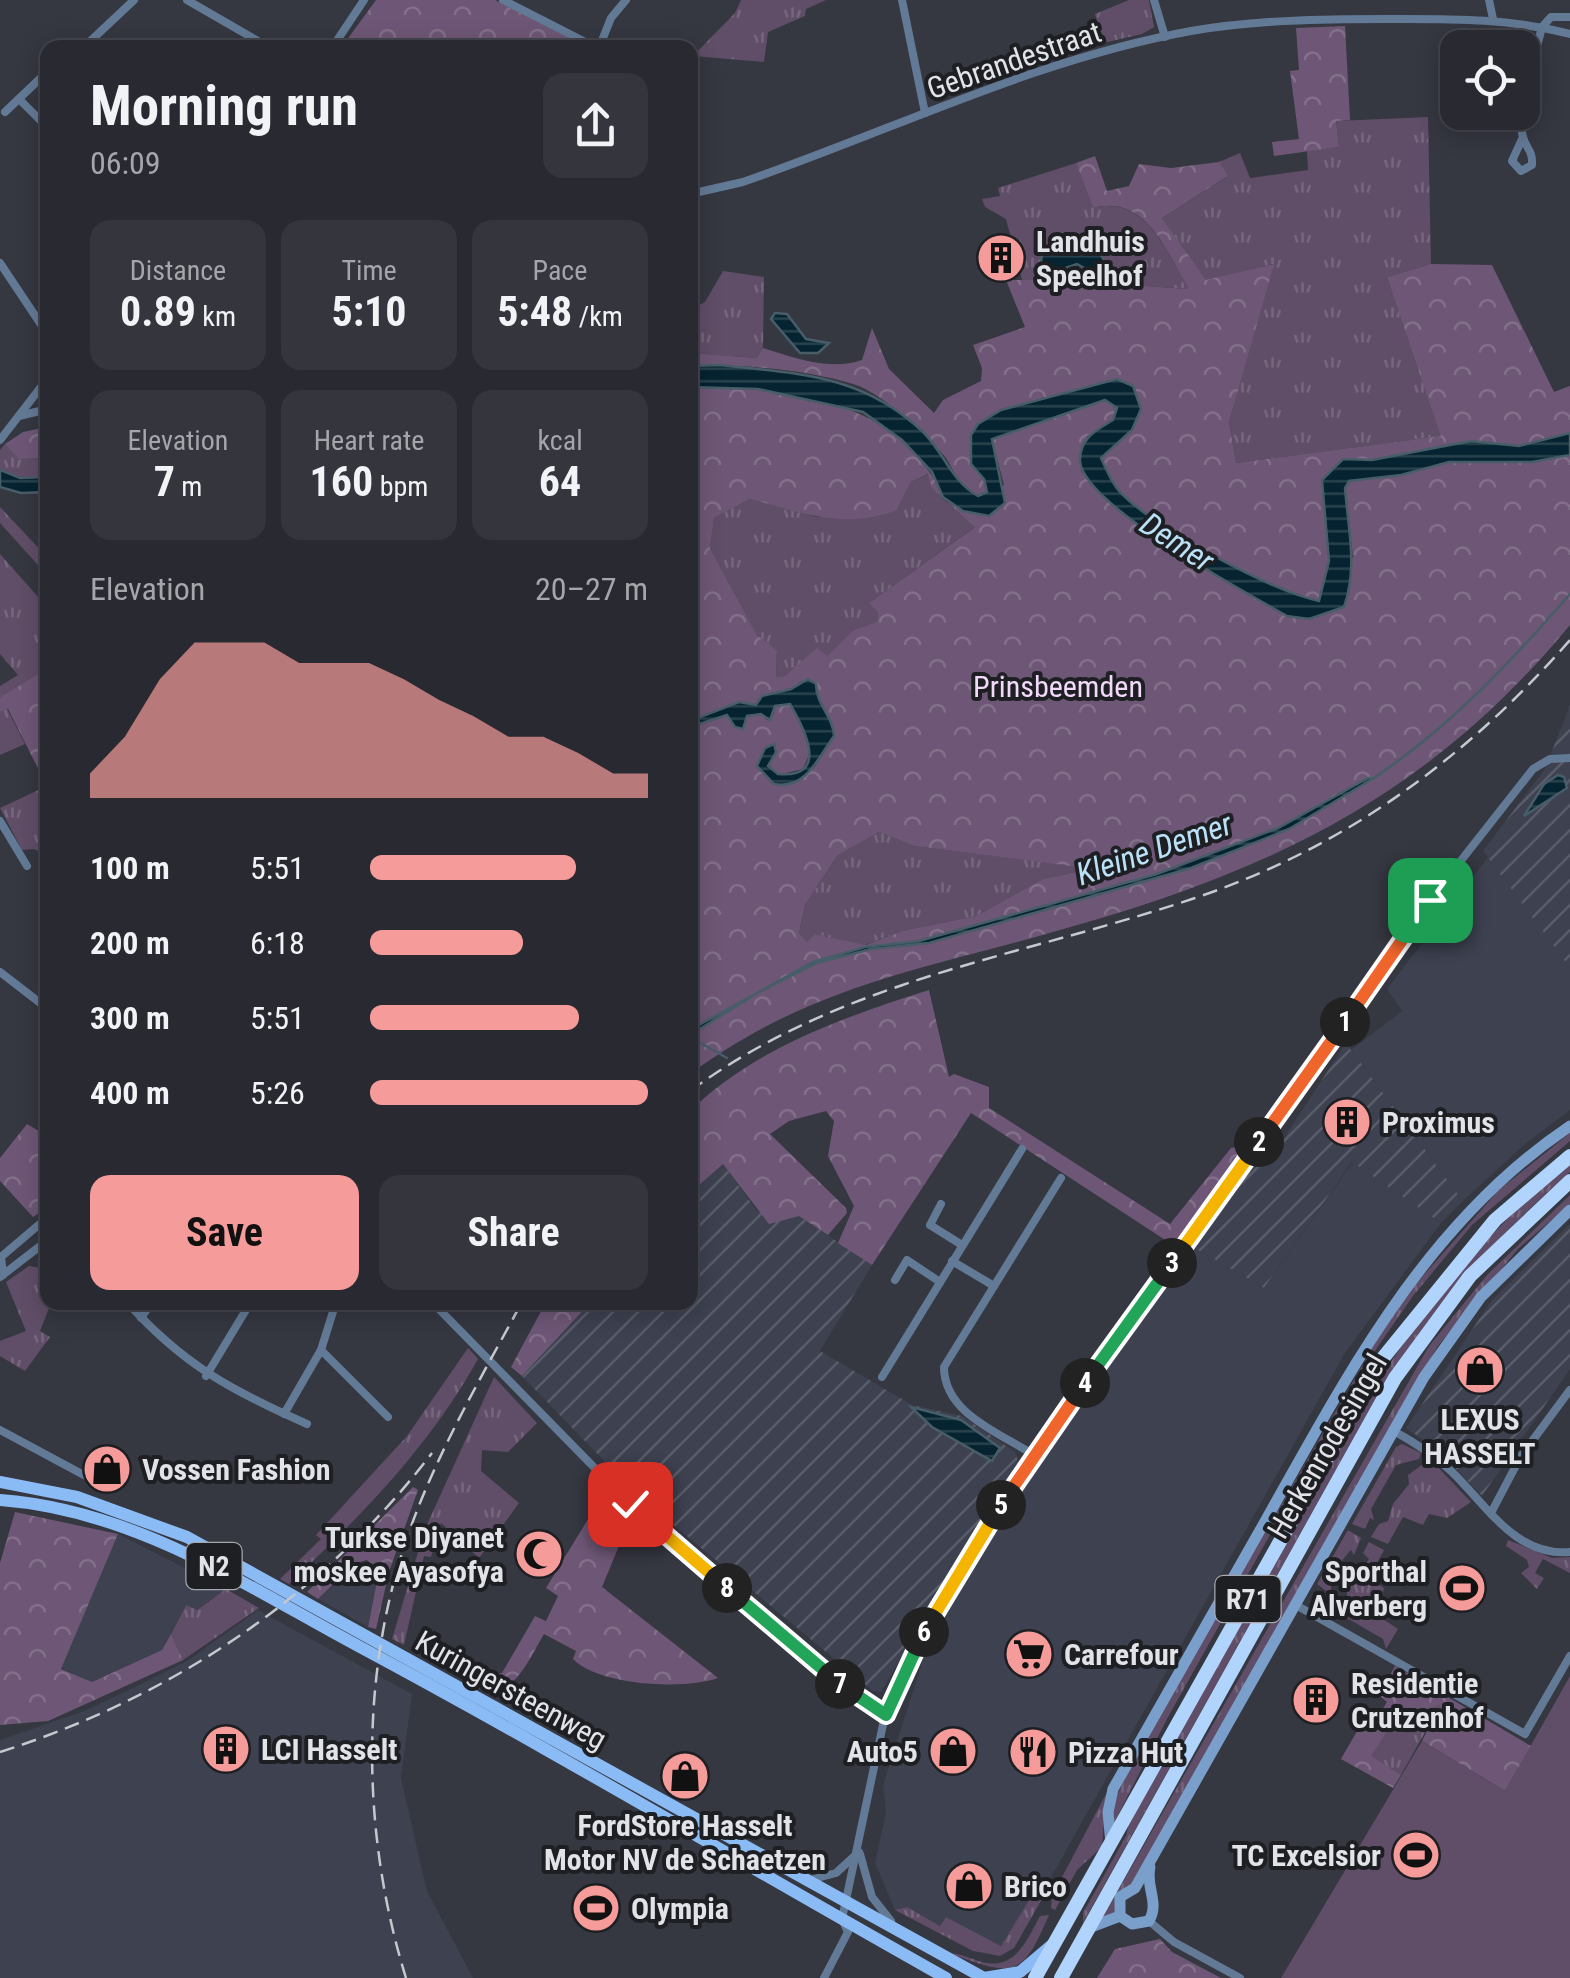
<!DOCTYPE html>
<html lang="en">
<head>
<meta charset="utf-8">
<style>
  :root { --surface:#282931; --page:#34353d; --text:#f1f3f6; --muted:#a5a6ab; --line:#44454d; --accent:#f59b99 }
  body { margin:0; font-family:"Roboto Condensed",sans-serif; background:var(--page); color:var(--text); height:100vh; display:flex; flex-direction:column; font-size:38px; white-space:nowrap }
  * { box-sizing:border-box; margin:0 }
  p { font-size:32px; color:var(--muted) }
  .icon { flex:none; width:55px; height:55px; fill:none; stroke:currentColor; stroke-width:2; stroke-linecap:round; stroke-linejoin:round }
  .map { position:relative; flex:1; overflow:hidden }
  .panel { position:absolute; left:40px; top:40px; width:658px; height:1270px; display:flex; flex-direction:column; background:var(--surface); border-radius:20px; box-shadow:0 5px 25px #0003,0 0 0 2px var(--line) }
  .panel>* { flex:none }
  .buttons { position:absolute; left:1440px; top:30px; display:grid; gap:20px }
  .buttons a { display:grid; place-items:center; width:100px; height:100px; border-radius:20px; background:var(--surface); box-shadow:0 5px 25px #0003,0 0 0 2px var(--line); font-size:50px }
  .pin { position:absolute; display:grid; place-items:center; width:85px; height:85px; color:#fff; margin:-42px; border-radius:20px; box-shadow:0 5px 15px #0006 }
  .km { position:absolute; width:50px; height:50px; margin:-25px; border-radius:50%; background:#222; color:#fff; font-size:28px; line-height:50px; text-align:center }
  .round { display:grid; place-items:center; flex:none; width:105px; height:105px; border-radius:20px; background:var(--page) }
  .overview { display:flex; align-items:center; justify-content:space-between; height:170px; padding:0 50px }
  h1 { font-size:55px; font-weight:700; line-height:75px }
  .stats { display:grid; grid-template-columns:repeat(3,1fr); gap:15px; height:170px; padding:10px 50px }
  .stats div { display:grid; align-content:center; border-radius:20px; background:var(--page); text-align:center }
  .stats b { font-size:42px; font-weight:700 }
  .stats small { font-size:28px; font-weight:400 }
  .stats p { font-size:28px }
  .chart { height:280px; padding:20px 50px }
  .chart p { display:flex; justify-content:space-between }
  .chart svg { width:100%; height:180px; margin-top:10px; fill:var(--accent); opacity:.7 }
  .primary-button { display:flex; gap:20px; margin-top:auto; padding:20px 50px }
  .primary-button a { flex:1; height:115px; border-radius:20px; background:var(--accent); color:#111; font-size:40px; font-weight:700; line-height:115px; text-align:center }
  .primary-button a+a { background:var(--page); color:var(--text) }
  ul { padding:0 50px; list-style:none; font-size:32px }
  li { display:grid; grid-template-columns:160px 120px 1fr; align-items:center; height:75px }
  li i { height:25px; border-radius:12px; background:var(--accent) }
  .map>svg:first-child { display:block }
  .built { fill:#3d4150 }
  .industrial { fill:url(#industrial-furrows) }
  .grass { fill:url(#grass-tufts) }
  .forest { fill:url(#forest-crowns); fill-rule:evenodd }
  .garden { fill:#604d67 }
  .water { fill:url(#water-rules); stroke:#475d68; stroke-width:2.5 }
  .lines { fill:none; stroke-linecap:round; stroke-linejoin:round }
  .stream { stroke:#475d68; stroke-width:2.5 }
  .street { stroke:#637a96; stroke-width:8 }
  .secondary { stroke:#7a9fcb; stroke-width:11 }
  .primary { stroke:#8bbbf4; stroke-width:12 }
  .highway { stroke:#b1d4fd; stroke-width:14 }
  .rail { stroke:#c6c8cf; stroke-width:2.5; stroke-dasharray:15 8; stroke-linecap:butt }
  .split-1-casing { stroke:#fff; stroke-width:20 }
  .split-2-casing { stroke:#fff; stroke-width:20 }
  .split-3-casing { stroke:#fff; stroke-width:20 }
  .split-4-casing { stroke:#fff; stroke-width:20 }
  .split-5-casing { stroke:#fff; stroke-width:20 }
  .split-6-casing { stroke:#fff; stroke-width:20 }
  .split-7-casing { stroke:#fff; stroke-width:20 }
  .split-8-casing { stroke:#fff; stroke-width:20 }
  .split-9-casing { stroke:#fff; stroke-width:20 }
  .split-1 { stroke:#f0652b; stroke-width:12 }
  .split-2 { stroke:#f0652b; stroke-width:12 }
  .split-3 { stroke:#f5b400; stroke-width:12 }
  .split-4 { stroke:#22a559; stroke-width:12 }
  .split-5 { stroke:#f0652b; stroke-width:12 }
  .split-6 { stroke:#f5b400; stroke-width:12 }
  .split-7 { stroke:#22a559; stroke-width:12 }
  .split-8 { stroke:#22a559; stroke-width:12 }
  .split-9 { stroke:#f5b400; stroke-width:12 }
  .labels { text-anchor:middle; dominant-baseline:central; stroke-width:8; stroke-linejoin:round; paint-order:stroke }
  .shield { fill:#1e1f23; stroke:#a6a8ae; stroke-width:2.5 }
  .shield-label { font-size:28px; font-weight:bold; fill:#e1e3e9 }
  .street-label { font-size:30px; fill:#e1e3e9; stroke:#1e1f23 }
  .poi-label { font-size:30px; font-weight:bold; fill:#e1e3e9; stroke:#1e1f23; text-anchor:start }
  .park-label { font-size:30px; fill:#f2d9fa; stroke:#1e1f23 }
  .water-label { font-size:32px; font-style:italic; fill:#bae1f7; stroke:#1e1f23 }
</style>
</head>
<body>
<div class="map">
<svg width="1570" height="1978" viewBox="0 0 1570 1978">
  <defs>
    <pattern id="industrial-furrows" width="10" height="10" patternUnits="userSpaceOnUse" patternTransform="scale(2.5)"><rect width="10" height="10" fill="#3d4150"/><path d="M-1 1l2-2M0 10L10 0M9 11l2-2" fill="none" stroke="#595c69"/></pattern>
    <pattern id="grass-tufts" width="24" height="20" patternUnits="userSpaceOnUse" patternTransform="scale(2.5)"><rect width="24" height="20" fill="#604d67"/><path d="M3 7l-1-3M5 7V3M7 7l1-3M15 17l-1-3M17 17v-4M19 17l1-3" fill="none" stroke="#76667d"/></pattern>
    <pattern id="forest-crowns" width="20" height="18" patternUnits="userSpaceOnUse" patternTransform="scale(2.5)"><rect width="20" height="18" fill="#6e5776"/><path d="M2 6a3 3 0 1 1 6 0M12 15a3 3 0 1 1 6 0" fill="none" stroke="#826f8a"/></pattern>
    <pattern id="water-rules" width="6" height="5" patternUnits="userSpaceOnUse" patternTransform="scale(2.5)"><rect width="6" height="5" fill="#052330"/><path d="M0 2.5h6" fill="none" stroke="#29434e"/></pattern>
  </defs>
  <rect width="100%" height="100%" fill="#353741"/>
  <g class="built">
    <polygon points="1489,856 1570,968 1570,1110 1525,1144 1463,1201 1351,1050 1402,1011 1387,989"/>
    <polygon points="1353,1162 1441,1223 1345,1353 1045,1888 1039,1885 1001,1946 946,1917 940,1926 907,1907 895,1910 875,1863 886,1813 883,1785 934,1626 953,1592 1191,1246 1264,1288"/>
    <polygon points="118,1534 226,1589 196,1610 185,1606 162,1650 92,1682 61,1668"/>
    <polygon points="361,1560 379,1571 368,1627 318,1599"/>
    <polygon points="258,1610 412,1694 401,1778 427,1891 473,1978 0,1978 0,1740 84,1711 139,1685 187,1661"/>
  </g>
  <g class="industrial">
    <polygon points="1570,705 1570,968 1483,851 1545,769"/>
    <polygon points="1346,1043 1463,1201 1441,1223 1352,1162 1264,1288 1191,1246 1272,1140 1280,1144"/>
    <polygon points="723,1164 757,1211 799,1216 872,1265 820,1351 912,1405 962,1416 1015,1452 1021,1469 962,1554 881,1692 873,1691 635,1493 522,1376 590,1303 690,1302 690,1193"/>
    <polygon points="1570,1224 1570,1369 1482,1496 1442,1454 1406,1428 1492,1300"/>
  </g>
  <g class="grass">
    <polygon points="741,0 826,0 806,9 805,16 768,32 764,62 693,56 735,13"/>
    <polygon points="1129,0 1149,0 1154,27 1142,34 1103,43 1095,14"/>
    <polygon points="1428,117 1431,264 1387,277 1442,436 1236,463 1229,422 1273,264 1206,281 1162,218 1227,177 1219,162 1240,153 1250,178 1308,170 1307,151 1339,147 1336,121"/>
    <path d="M1076,163L1093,208C1146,195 1166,251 1189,289L1097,283L1066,242L1046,249L1041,263L1045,280H1022L1006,219L985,207L982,199L1000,196L998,188Z"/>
    <polygon points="723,271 764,277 763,348 757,358 690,353 690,310 705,302"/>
    <polygon points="5,444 20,459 47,458 47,477 20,478 0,470 0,450"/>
    <polygon points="929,474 942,498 976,526 869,603 878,613 877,622 853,630 826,657 817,649 785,676 776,677 777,650 757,635 710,548 714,518 750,499 817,517 897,510 911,482"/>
    <polygon points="0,507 47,557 47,575 0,523"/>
    <polygon points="0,554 47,607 48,669 0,697 0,686 18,675 0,654"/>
    <polygon points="7,709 25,744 0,755 0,712"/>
    <polygon points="47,786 47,810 38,813 47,830 47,856 34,849 22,850 0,808"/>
    <polygon points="879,832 914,846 1098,869 1043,879 976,916 902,931 865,945 815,934 807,942 799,933 805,905 837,856"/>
    <polygon points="1570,1133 1570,1141 1472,1225 1413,1296 1365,1365 1168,1717 1114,1823 1112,1805 1144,1741 1398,1304 1499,1190"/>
    <path d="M1570,1164V1172C1489,1243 1432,1310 1374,1401L1083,1923V1913L1126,1836L1130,1819L1383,1374C1436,1294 1494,1223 1570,1164Z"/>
    <polygon points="1570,1195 1570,1204 1518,1249 1438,1346 1133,1883 1117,1895 1114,1914 1103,1917 1429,1346 1487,1275"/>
    <polygon points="29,1266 47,1269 48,1302 51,1303 40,1331 50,1337 25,1371 0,1356 0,1341 26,1331 6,1282"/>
    <path d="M468,1348L478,1359C429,1447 362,1515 289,1584L280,1579L321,1539L316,1535L407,1436Z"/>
    <polygon points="494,1377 537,1423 508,1452 482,1450 481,1471 519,1503 479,1558 441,1523 431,1557 424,1556 404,1645 392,1639 425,1529"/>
    <polygon points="1402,1444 1421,1453 1419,1459 1396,1465 1371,1509 1374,1520 1370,1518 1365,1529 1352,1524 1396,1447"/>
    <polygon points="1430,1459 1471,1502 1447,1518 1429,1514 1423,1525 1403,1517 1388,1544 1371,1537 1379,1524 1388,1521 1393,1504 1409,1484 1408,1475"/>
    <path d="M1348,1530L1361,1538L1354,1555L1351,1550C1341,1560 1333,1574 1330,1594L1317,1584Z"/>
    <polygon points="1508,1540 1552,1558 1570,1557 1570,1573 1543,1559 1535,1573 1544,1578 1537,1589 1521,1573 1529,1567 1527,1560 1506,1546"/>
    <polygon points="1369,1542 1384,1550 1369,1578 1384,1588 1377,1615 1398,1629 1386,1649 1383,1639 1347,1618 1347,1587 1369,1559 1363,1553"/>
    <polygon points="226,1589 259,1608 183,1660 171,1634 186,1605 197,1610"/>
    <polygon points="1441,1704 1401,1775 1370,1756 1393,1722"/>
    <polygon points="1106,1794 1102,1847 1077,1870 1055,1910 1051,1908 1052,1896"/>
    <polygon points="1039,1884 1046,1892 1014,1948 1000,1956 973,1951 895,1910 907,1907 940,1926 946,1917 1001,1946"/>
    <path d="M1049,1915C1023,1976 1015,1978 952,1954C958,1953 963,1956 973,1959C1012,1975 1024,1946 1040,1916Z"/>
  </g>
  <g class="forest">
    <polygon points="376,0 495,0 587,47 341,48"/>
    <polygon points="1345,26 1350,120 1336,121 1339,147 1274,156 1272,142 1299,139 1290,71 1299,70 1296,28"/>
    <path d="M1095,156L1107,191L1129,186L1139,164L1171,168L1219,162L1228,176L1162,218L1206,280L1274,264L1229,422L1236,463L1441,436L1387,277L1431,264L1492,265L1554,392L1570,386V433L1519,446L1471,441L1372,460L1343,459L1322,481L1329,560L1319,601C1269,590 1156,530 1120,492C1112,484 1106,469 1101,458L1132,431L1117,379L1001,410L971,445V464L984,479L987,493L978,496C950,480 957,468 939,450C917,429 883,393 853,384C804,369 741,364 690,366V353L757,358L763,348C794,358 830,371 862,360L872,328L889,369L934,413L943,400L981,381L982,368L973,345L1025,327L1006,280H1044L1041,263L1064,269L1106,264L1098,283L1189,289C1166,251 1146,194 1093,208L1076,163Z"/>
    <path d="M690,387C713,390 737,386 760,389C810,396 865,407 903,442C927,464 939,489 963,511L1004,485L992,439L1105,399L1117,408L1113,421L1087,436L1081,471C1144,542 1228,577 1309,619L1353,557L1345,488L1349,481L1401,475L1449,462H1532L1570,455V625C1421,805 1258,876 1039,936C907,972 803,991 690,1074V1035L759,992L817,963L871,949L929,943L1191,868L1289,829L1373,779L1278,828L1157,874L919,941L865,947L813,962L690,1030V727L727,715L761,714L767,720L773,716L775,706L791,704L811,750L803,769L778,775L768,763H757L774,784L814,768L834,737L831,722L802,681L791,689L759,698L756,705L739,702L690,721ZM928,474L932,488L975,527L869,603L878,613L877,622L853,630L827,656L817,648L785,676L776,677L777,650L757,635L710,548L714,518L750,499C802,513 845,530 897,510L911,482ZM879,832L914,846L1094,869L1043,879L976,916L902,931L866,945L815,934L807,942L799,933L805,905L837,856Z"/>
    <polygon points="47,427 47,458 19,459 5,444 23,432"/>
    <polygon points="47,669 47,786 8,709 0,712 0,697"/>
    <path d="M929,990L949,1077L954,1074L989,1087V1108L1170,1224L1231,1148L1243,1146L1245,1153L1176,1247L971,1113L872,1265L838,1243L854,1206L828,1156L834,1121L826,1111L789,1121L770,1134L846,1208L847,1213L828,1235L799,1216L769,1224L723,1164L690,1193V1111C755,1048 844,1017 929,990Z"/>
    <polygon points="27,1124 47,1136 47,1208 33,1217 0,1181 0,1158"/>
    <polygon points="546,1302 590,1303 522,1376 511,1367"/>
    <polygon points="413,1487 418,1490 389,1572 376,1629 368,1627 379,1571 367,1560 355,1563 318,1599 307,1592"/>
    <path d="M604,1493L630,1519L602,1587L718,1678C684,1690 600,1686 573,1659L576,1651L544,1634C529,1660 521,1680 495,1696L479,1688L485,1677L502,1673L535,1616L546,1621L558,1596L546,1588Z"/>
    <polygon points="15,1512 118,1534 61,1669 92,1682 162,1650 171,1634 183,1660 48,1721 0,1725 0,1563"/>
    <polygon points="1395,1666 1531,1746 1505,1791 1422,1741 1440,1705 1393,1722 1371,1756 1401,1775 1393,1788 1341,1759 1367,1714 1377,1718 1387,1702 1379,1695"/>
    <polygon points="1160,1939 1172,1952 1221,1978 1097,1978 1115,1949"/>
  </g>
  <polygon class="garden" points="1570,1676 1570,1978 1281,1978 1422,1741 1505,1791"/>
  <g class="water">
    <polygon points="1066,242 1096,246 1106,264 1092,272 1077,264 1053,272 1041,263 1042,254"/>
    <polygon points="775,313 787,314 806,339 829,343 818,353 800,353 771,319"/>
    <path d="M720,365C799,374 862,374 923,432C945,454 951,481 978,496L987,492L984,479L971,464V435L978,424L1001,410L1117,379L1133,386L1141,409L1132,430L1101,458C1106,469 1112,484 1120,492C1156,529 1269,590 1319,601L1329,561L1322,480L1343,459L1372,460L1471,441L1519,446L1570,433V455L1532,462H1449L1401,475L1349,481L1345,488C1348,529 1358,567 1344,607L1309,619L1287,616C1249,594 1078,503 1080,459C1081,437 1097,430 1113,420L1117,408L1105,400L992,439L1005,503L989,516L963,511L943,497L932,472L902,440L863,412L758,389L690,387V366Z"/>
    <polygon points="0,470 20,478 47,477 47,492 21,493 0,487"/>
    <path d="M808,679L816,684C816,705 833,716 834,736C818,758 806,790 774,784L757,766L765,748L774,744L776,752L768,766L778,774C831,779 804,728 790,704L775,706L770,720L761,714L747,716L743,729L735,727L727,715L690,727V721L739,702L756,705L762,696L791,689Z"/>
    <polygon points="1558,775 1564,777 1567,788 1524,816 1544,784"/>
    <polygon points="1368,778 1374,778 1289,829 1191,868 929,943 871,949 817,963 759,992 690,1035 690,1030 813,962 865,947 919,941 1157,874 1278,828"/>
    <polygon points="911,1407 961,1420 1000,1448 992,1461 932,1427"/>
  </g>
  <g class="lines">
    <g class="stream">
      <path d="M1371,780C1449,728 1509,664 1570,594"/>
      <polyline points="690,1037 727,1058"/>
    </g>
    <g class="street">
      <polyline points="187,0 270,48"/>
      <polyline points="503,0 597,48"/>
      <polyline points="902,0 925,113"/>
      <polyline points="1154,0 1165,37"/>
      <polyline points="1489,0 1493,19"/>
      <polyline points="83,48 134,0"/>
      <polyline points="332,48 364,0"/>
      <polyline points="599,48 611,18 626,0"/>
      <polyline points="19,99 48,128"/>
      <polyline points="5,112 48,71"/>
      <path d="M1523,137L1512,161L1521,171L1532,165C1533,150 1526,149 1523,137C1515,112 1536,53 1542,27L1551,17H1570"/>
      <path d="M690,194L743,182C891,131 1036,59 1191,31C1256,20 1322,19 1388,19C1451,19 1509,18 1570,34"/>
      <polyline points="0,263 48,335"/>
      <polyline points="19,416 48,409"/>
      <polyline points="0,440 48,378"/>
      <polyline points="0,821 27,866"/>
      <polyline points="0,972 48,1009"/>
      <polyline points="941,1204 930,1225 962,1245"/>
      <polyline points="952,1261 994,1286"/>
      <polyline points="3,1275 1,1257 48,1217"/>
      <polyline points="0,1277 48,1240"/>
      <polyline points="895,1280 907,1260 940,1282"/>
      <path d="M127,1302C182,1364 232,1391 307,1424"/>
      <polyline points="432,1302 630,1504 848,1691 885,1715"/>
      <polyline points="141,1318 152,1302"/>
      <polyline points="321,1350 388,1417"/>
      <polyline points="206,1376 249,1305 245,1302"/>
      <polyline points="882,1377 1022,1149"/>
      <polyline points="284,1414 321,1350 336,1302"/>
      <polyline points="0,1430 108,1488"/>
      <path d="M1392,1430C1414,1442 1433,1454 1451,1471C1486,1504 1515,1557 1570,1552"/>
      <path d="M1034,1455C998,1432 944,1413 944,1367L1061,1178"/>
      <polyline points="1491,1513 1521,1456 1570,1390"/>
      <polyline points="1294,1604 1525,1734 1570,1656"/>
      <polyline points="860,1854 872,1897 891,1921"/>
      <polyline points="810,1880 836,1873 859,1852"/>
      <polyline points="1149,1921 1174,1942 1240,1978"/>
      <polyline points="824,1978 848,1932 842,1919 885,1715 930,1619 966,1557 1430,900 1533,769 1550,759 1570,758"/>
    </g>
    <g class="secondary">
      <path d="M1111,1844L1108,1812L1113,1789C1164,1699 1216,1609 1267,1518C1349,1372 1427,1222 1570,1126"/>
      <polyline points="1120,1916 1120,1897 1135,1888 1424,1377 1481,1297 1570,1210"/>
      <path d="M1091,1927L1120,1916L1132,1924L1149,1921C1160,1902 1145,1887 1150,1867"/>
    </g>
    <g class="primary">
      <polyline points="0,1482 77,1497 187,1537 984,1978"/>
      <path d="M0,1500C135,1510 244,1585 360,1647C558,1753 750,1868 946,1978"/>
      <polyline points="984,1978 1020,1972 1053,1944"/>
    </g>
    <g class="highway">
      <polyline points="1035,1978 1383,1358 1495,1220 1570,1156"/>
      <polyline points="1061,1978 1395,1378 1470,1276 1570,1181"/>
    </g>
    <g class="rail">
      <path d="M690,1091C845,978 1018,958 1195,898C1344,848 1467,758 1570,640"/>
      <path d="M0,1752C172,1697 322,1597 432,1453"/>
      <path d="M406,1978C362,1836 359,1676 408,1535C436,1454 481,1378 522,1302"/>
    </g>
  </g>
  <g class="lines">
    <g class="split-1-casing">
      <polyline id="split-1" points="1345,1022 1430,900"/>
    </g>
    <g class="split-2-casing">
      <polyline id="split-2" points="1259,1142 1345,1022"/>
    </g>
    <g class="split-3-casing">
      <polyline id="split-3" points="1172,1263 1259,1142"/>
    </g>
    <g class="split-4-casing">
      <polyline id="split-4" points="1085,1383 1172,1263"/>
    </g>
    <g class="split-5-casing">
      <polyline id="split-5" points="1001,1505 1085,1383"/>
    </g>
    <g class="split-6-casing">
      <polyline id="split-6" points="924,1632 1001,1505"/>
    </g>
    <g class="split-7-casing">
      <polyline id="split-7" points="840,1684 886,1715 924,1632"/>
    </g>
    <g class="split-8-casing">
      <polyline id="split-8" points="727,1588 840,1684"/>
    </g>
    <g class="split-9-casing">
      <polyline id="split-9" points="630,1504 727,1588"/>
    </g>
    <use href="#split-1" class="split-1"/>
    <use href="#split-2" class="split-2"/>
    <use href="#split-3" class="split-3"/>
    <use href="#split-4" class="split-4"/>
    <use href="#split-5" class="split-5"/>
    <use href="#split-6" class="split-6"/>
    <use href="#split-7" class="split-7"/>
    <use href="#split-8" class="split-8"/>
    <use href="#split-9" class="split-9"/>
  </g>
  <defs>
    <g id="building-disc" transform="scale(2.5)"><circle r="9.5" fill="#f59b99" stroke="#1e1f23"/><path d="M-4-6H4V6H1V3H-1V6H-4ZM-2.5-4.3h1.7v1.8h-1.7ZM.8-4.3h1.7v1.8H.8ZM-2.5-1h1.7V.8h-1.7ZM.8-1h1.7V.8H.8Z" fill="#111"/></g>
    <g id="shop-disc" transform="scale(2.5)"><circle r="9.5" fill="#f59b99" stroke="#1e1f23"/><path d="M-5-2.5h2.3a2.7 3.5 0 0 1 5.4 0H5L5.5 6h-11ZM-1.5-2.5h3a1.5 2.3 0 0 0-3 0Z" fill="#111"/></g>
    <g id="mosque-disc" transform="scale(2.5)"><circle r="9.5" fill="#f59b99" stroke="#1e1f23"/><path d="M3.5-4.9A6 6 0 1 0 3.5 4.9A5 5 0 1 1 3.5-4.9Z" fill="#111"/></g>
    <g id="stadium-disc" transform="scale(2.5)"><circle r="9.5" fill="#f59b99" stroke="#1e1f23"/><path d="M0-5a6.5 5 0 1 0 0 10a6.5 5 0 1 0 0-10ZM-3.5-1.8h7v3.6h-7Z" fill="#111"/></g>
    <g id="supermarket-disc" transform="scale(2.5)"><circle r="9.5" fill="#f59b99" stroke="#1e1f23"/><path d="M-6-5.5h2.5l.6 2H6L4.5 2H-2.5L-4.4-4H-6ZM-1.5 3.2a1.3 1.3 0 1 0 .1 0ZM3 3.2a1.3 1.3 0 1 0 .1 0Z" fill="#111"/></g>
    <g id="restaurant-disc" transform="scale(2.5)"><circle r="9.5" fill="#f59b99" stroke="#1e1f23"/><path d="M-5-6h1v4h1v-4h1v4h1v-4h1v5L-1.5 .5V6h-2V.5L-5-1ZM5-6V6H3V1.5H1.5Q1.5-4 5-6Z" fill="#111"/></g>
  </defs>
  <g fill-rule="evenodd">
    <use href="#building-disc" x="1001" y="258"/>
    <use href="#building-disc" x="1347" y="1122"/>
    <use href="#shop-disc" x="1480" y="1370"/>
    <use href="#shop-disc" x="107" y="1469"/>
    <use href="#mosque-disc" x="539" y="1554"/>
    <use href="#stadium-disc" x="1462" y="1588"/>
    <use href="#supermarket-disc" x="1029" y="1654"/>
    <use href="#building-disc" x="1316" y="1700"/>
    <use href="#building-disc" x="226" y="1749"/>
    <use href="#shop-disc" x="953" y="1751"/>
    <use href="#restaurant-disc" x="1033" y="1752"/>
    <use href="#shop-disc" x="685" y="1776"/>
    <use href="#stadium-disc" x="1416" y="1855"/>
    <use href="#shop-disc" x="969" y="1886"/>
    <use href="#stadium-disc" x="596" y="1908"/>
  </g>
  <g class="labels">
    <g class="shield">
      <rect x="186.5" y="1543" width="55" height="46" rx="8"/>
      <rect x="1215.5" y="1576" width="65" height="46" rx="8"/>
    </g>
    <g class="shield-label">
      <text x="214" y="1566">N2</text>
      <text x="1248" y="1599">R71</text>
    </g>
    <g class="street-label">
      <text transform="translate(1014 60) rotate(-19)">Gebrandestraat</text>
      <text transform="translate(1327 1446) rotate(-60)">Herkenrodesingel</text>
      <text transform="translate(511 1690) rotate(29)">Kuringersteenweg</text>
    </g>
    <g class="poi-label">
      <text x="1036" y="241">Landhuis<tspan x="1036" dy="34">Speelhof</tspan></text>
      <text x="1382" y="1122">Proximus</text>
      <text x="1480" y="1419" text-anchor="middle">LEXUS<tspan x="1480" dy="34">HASSELT</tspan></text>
      <text x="142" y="1469">Vossen Fashion</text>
      <text x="504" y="1537" text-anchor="end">Turkse Diyanet<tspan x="504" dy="34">moskee Ayasofya</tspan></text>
      <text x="1427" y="1571" text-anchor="end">Sporthal<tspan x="1427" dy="34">Alverberg</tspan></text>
      <text x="1064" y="1654">Carrefour</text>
      <text x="1351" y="1683">Residentie<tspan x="1351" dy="34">Crutzenhof</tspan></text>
      <text x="261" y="1749">LCI Hasselt</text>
      <text x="918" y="1751" text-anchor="end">Auto5</text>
      <text x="1068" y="1752">Pizza Hut</text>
      <text x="685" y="1825" text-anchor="middle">FordStore Hasselt<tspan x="685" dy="34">Motor NV de Schaetzen</tspan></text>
      <text x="1381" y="1855" text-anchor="end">TC Excelsior</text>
      <text x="1004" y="1886">Brico</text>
      <text x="631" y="1908">Olympia</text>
    </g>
    <g class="park-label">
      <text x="1058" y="686">Prinsbeemden</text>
    </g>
    <g class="water-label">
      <text transform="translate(1177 542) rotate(33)">Demer</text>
      <text transform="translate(1154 849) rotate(-19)">Kleine Demer</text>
    </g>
  </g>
</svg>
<div class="buttons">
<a><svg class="icon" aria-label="locate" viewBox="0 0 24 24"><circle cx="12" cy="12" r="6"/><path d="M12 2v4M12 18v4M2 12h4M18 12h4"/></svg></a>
</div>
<div class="pin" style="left:1430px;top:900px;background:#1e9e55"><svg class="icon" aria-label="arrive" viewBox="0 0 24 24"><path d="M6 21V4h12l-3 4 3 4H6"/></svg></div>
<div class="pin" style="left:630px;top:1504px;background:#d93025"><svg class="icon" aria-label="check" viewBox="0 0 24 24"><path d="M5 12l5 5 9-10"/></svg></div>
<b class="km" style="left:1345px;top:1022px">1</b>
<b class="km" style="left:1259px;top:1142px">2</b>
<b class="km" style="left:1172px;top:1263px">3</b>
<b class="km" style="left:1085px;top:1383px">4</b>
<b class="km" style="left:1001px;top:1505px">5</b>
<b class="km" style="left:924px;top:1632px">6</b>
<b class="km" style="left:840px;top:1684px">7</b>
<b class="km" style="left:727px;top:1588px">8</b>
<section class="panel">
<div class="overview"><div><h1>Morning run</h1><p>06:09</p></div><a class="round"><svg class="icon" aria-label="share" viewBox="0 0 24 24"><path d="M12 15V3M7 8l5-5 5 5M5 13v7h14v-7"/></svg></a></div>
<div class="stats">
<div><p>Distance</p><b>0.89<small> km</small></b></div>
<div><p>Time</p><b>5:10</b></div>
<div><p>Pace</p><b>5:48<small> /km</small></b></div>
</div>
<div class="stats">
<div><p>Elevation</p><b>7<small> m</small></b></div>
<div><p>Heart rate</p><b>160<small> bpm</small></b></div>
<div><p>kcal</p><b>64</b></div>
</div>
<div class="chart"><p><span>Elevation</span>20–27 m</p>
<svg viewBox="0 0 160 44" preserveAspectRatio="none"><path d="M0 44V38L10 29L20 15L30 6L40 6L50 6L60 11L70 11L80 11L90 15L100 20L110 24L120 29L130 29L140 33L150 38L160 38V44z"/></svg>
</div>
<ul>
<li><b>100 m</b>5:51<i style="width:74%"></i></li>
<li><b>200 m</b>6:18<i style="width:55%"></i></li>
<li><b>300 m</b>5:51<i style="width:75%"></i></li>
<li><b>400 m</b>5:26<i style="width:100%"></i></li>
</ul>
<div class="primary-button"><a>Save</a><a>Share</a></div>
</section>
</div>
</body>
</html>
